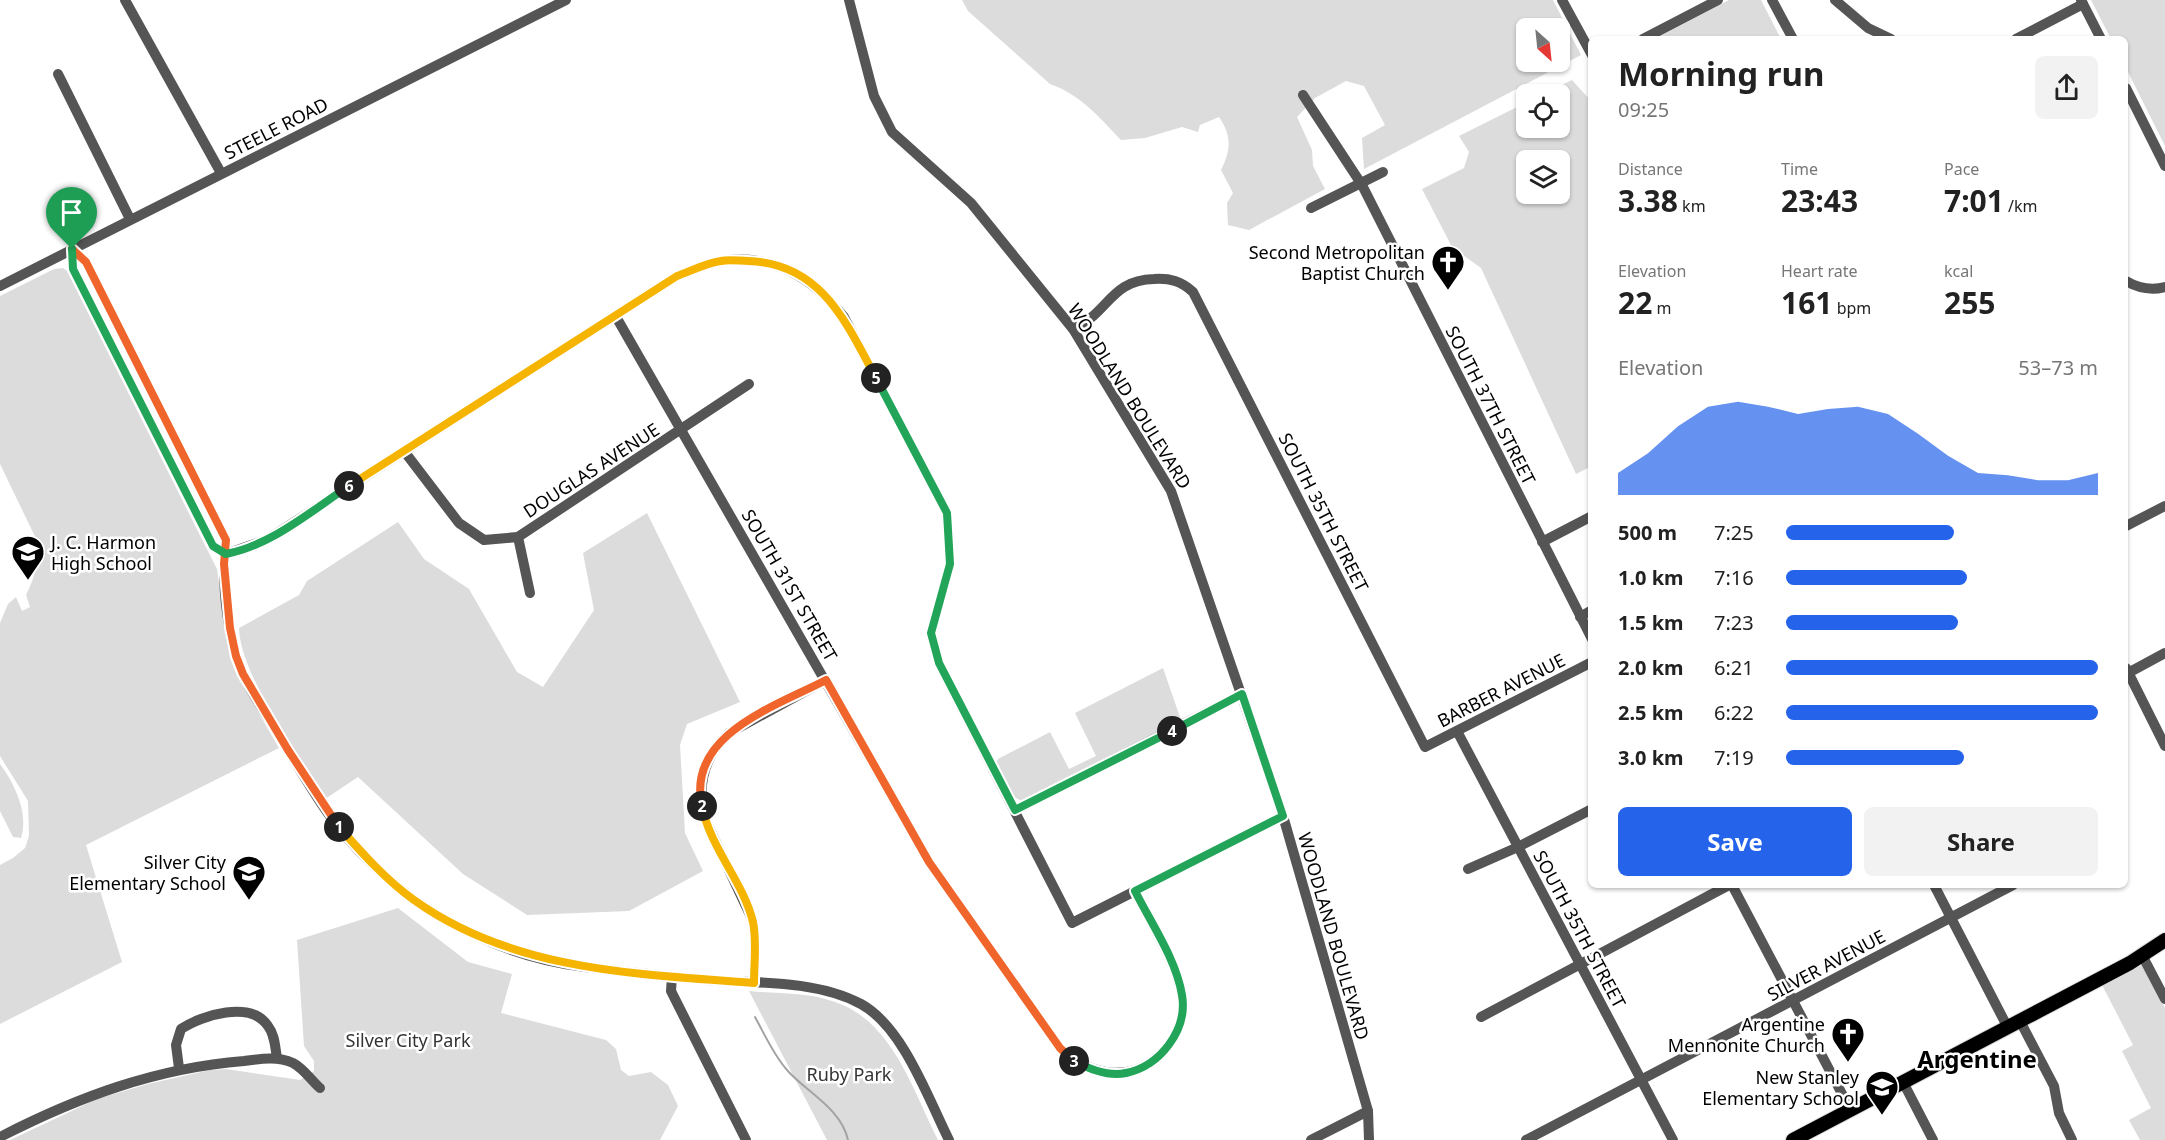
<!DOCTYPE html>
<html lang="en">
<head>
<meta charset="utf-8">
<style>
  :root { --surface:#fff; --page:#f2f2f2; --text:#222; --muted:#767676; --accent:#2563eb }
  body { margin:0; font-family:"Noto Sans",sans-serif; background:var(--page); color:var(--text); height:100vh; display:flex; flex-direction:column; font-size:22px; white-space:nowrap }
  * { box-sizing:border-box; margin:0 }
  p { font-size:20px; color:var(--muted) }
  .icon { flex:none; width:33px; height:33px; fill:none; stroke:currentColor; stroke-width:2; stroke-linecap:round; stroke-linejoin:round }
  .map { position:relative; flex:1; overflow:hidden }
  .drawer { position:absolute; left:1588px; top:36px; width:540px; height:852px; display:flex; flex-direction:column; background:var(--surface); border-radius:9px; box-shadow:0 2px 4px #0004 }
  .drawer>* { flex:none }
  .needle { width:39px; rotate:153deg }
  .buttons { position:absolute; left:1516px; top:18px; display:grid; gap:12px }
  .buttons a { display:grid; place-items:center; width:54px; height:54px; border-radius:9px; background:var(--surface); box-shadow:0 2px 4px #0004; font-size:30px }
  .pin { position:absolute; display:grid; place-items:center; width:51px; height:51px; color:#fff; margin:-62px -26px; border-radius:50% 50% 50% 0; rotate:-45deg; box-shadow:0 0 6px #0007 }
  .pin .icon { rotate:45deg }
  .km { position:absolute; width:30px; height:30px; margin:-15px; border-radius:50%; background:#222; color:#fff; font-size:16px; line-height:30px; text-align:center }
  .round { display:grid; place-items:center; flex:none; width:63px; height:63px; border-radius:9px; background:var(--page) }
  .headline { display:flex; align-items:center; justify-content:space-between; height:102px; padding:0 30px }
  h1 { font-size:33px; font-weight:700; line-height:45px }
  .figures { display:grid; grid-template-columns:repeat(3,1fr); gap:9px; height:102px; padding:6px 30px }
  .figures div { display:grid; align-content:center }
  .figures b { font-size:30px; font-weight:700 }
  .figures small { font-size:16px; font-weight:400 }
  .figures p { font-size:16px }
  .chart { height:168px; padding:12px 30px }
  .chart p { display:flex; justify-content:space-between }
  .chart svg { width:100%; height:108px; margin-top:6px; fill:var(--accent); opacity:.7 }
  .button { display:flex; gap:12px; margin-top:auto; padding:12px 30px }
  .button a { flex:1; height:69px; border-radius:9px; background:var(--accent); color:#fff; font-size:24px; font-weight:700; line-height:69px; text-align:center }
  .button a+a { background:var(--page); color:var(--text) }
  ul { padding:0 30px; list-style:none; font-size:20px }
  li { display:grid; grid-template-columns:96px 72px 1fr; align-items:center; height:45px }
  li i { height:15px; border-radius:8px; background:var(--accent) }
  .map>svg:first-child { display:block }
  .green { fill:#dcdcdc; fill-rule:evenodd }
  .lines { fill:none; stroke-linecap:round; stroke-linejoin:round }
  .stream { stroke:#a3a3a3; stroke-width:2 }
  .major-casing { stroke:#dbdbdb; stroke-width:16 }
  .minor { stroke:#555; stroke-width:10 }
  .major { stroke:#000; stroke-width:14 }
  .split-1-casing { stroke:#fff; stroke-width:12 }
  .split-2-casing { stroke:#fff; stroke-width:12 }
  .split-3-casing { stroke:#fff; stroke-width:12 }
  .split-4-casing { stroke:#fff; stroke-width:12 }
  .split-5-casing { stroke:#fff; stroke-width:12 }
  .split-6-casing { stroke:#fff; stroke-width:12 }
  .split-7-casing { stroke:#fff; stroke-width:12 }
  .split-1 { stroke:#f0652b; stroke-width:8 }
  .split-2 { stroke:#f5b400; stroke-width:8 }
  .split-3 { stroke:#f0652b; stroke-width:8 }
  .split-4 { stroke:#22a559; stroke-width:8 }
  .split-5 { stroke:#22a559; stroke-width:8 }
  .split-6 { stroke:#f5b400; stroke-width:8 }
  .split-7 { stroke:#22a559; stroke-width:8 }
  .labels { text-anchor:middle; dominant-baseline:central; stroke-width:5; stroke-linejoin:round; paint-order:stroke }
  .street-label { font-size:18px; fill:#000; stroke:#fff }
  .poi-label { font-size:18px; fill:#000; stroke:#fff; text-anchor:end }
  .park-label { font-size:18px; fill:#333; stroke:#fff }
  .district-label { font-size:24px; font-weight:bold; fill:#000; stroke:#fff }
</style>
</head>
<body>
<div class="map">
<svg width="2165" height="1140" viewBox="0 0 2165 1140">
  <rect width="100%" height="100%" fill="#fff"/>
  <g class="green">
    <path d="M962,0H1553L1581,55L1364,169L1362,138L1385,125L1364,86L1346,81L1315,98L1297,117L1312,150L1313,166L1325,189L1249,230L1228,225L1227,203L1233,193L1221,170C1231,150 1232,136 1219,117L1200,125L1198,132L1182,127L1145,138L1121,140C1099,117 1081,95 1050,84L968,11ZM1527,28H1560V62H1527Z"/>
    <polygon points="1729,0 1761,0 1781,39 1655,39"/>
    <polygon points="2091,0 2165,0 2165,146 2126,68 2126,39 2111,39"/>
    <path d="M1572,80L1592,102V466L1576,474L1481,268L1452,247L1422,189L1464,168L1469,152L1459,136L1527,102V128H1560V94H1543ZM1527,160H1560V194H1527Z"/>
    <path d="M63,268L67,271L217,569L230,658L237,676L279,748L86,845L122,962L0,1024V865L13,858L25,848L29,836L28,801L0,756V623L8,604L16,597L22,611L30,607L26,595C34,578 37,573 32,555L41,549L0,464V296L54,269Z"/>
    <path d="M647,513L740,702L687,724L680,745L685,833L703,871L629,911L527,915L463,874L358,777L325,799C300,756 240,675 239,628L299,595L307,581L398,522L424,559L469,589L517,672L543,687L594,610L583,553Z"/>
    <polygon points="1163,668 1181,720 1022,801 1014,797 996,763 998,759 1050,732 1069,769 1096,756 1075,713"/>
    <path d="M0,764C14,783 29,813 21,838L13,837L0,811Z"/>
    <polygon points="398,908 468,962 512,974 501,1013 606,1040 616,1049 621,1070 629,1076 651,1072 668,1085 678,1106 660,1140 10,1140 97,1099 148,1084 210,1070 226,1069 300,1080 314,1071 314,1061 304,1046 297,940"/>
    <polygon points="2140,963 2144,966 2165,1008 2165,1140 2140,1140 2129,1120 2151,1108 2122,1051 2133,1045 2101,983"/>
    <path d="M749,991C776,994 806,992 832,1001C892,1019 912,1089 938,1140H827Z"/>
  </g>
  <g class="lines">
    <path class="stream" d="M755,1017C765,1035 773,1054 787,1070C806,1092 841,1108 848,1140"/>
    <g class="major-casing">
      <polyline id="major" points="1793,1140 2130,963 2165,940"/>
    </g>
    <g class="minor">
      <polyline points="125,0 221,173"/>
      <polyline points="849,0 874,96 892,132 971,203 1073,329 1171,491 1283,816 1368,1111 1369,1140"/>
      <polyline points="1562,0 1592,55"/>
      <polyline points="1772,0 1793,39"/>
      <polyline points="1835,0 1868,28 1891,39"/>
      <polyline points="2081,0 2101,39"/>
      <polyline points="1643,39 1718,0"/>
      <polyline points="2016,39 2083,4"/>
      <polyline points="58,74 130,219"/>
      <polyline points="2126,88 2165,166"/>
      <polyline points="1303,95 1362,185 1592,639"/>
      <polyline points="1311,208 1383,172"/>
      <path d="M72,249L86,262L226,540C226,549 224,557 224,566C224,594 228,628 236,655C245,686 267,715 284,743C300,770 316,798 335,823C396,901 486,955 585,967C625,972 666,976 706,980C756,983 816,980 861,1004C903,1027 928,1098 949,1140"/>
      <polyline points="72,249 73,269 213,546 226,554"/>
      <path d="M2126,281C2138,288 2150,291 2165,287"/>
      <polyline points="0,286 566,0"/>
      <path d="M615,315L929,862L1060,1048C1092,1077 1133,1084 1164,1050C1178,1036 1185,1015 1182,995C1176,962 1150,922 1135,891"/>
      <path d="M1073,329C1109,313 1110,280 1154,279C1170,278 1181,281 1193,292L1425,747L1592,662"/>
      <polyline points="404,451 459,523 484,540 518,537 749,384"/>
      <polyline points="2126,526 2165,506"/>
      <polyline points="518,537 530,593"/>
      <polyline points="1542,542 1592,516"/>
      <path d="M226,554L268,539L677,276C691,271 706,263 721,261C774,253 812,278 844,317L947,513L950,564L931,633L939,664L1072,923L1283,816"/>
      <polyline points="1580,617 1592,610"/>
      <polyline points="2126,668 2165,746"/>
      <polyline points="2128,673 2165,653"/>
      <polyline points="1458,733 1673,1140"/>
      <polyline points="1015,810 1242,694"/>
      <polyline points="1468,869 1518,847 1592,809"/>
      <polyline points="1732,885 1850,1109"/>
      <polyline points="1934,885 2008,1028"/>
      <polyline points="2142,955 2165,999"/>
      <polyline points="672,976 671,991 746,1140"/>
      <path d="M754,983L755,937L753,921L704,817C697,784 704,756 729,733L826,680"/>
      <polyline points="1481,1017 1729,885"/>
      <polyline points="2020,1021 2054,1086 2059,1113 2072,1140"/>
      <path d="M179,1068L176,1045L181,1029C202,1015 251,1000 268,1026C275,1035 275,1047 277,1058"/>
      <polyline points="1903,1082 1933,1140"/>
      <path d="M0,1137C78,1097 156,1068 244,1061C260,1059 277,1056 293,1063C303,1068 312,1081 320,1088"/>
      <polyline points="1311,1140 1368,1111"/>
      <polyline points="1526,1140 2013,885"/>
    </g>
    <use href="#major" class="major"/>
  </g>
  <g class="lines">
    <g class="split-1-casing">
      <polyline id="split-1" points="72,249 86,262 226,540 224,564 230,628 236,656 243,674 288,750 339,827"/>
    </g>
    <g class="split-2-casing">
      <path id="split-2" d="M339,827C362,853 386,880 414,900C513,971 636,974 754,983C754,963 757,942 753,922C743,881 710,848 702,806"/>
    </g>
    <g class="split-3-casing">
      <path id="split-3" d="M702,806C686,734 777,706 826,680L929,862L1060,1048L1074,1061"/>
    </g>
    <g class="split-4-casing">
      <path id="split-4" d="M1074,1061C1089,1069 1108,1077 1126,1073C1160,1066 1188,1030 1182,995C1176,959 1151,923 1135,891L1283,816L1242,694L1172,731"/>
    </g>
    <g class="split-5-casing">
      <polyline id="split-5" points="876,378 947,513 950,564 931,633 939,663 1015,810 1172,731"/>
    </g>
    <g class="split-6-casing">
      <path id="split-6" d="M349,486L677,276C691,271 706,263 721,261C729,259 740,261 748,261C821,263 846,322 876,378"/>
    </g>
    <g class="split-7-casing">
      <path id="split-7" d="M72,249L73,269L213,546L226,554C272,545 311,511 349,486"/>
    </g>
    <use href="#split-1" class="split-1"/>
    <use href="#split-2" class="split-2"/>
    <use href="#split-3" class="split-3"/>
    <use href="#split-4" class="split-4"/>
    <use href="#split-5" class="split-5"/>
    <use href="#split-6" class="split-6"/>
    <use href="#split-7" class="split-7"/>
  </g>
  <defs>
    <g id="church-pin" transform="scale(1.725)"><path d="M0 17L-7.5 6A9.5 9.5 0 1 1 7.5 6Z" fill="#000" stroke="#fff"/><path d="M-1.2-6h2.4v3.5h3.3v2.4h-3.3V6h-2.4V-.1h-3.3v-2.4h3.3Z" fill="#fff"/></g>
    <g id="school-pin" transform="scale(1.725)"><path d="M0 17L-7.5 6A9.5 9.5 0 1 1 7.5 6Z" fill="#000" stroke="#fff"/><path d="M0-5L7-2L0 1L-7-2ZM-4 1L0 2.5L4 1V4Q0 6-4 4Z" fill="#fff"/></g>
  </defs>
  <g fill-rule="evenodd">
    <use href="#church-pin" x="1448" y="262"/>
    <use href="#school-pin" x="28" y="552"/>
    <use href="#school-pin" x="249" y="872"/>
    <use href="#church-pin" x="1848" y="1034"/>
    <use href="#school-pin" x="1882" y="1087"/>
  </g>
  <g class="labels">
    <g class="street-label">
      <text transform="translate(276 128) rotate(-27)">STEELE ROAD</text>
      <text transform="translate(1130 396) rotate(58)">WOODLAND BOULEVARD</text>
      <text transform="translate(1491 405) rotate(63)">SOUTH 37TH STREET</text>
      <text transform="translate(591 470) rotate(-33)">DOUGLAS AVENUE</text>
      <text transform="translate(1324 512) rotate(63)">SOUTH 35TH STREET</text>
      <text transform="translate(790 585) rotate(60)">SOUTH 31ST STREET</text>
      <text transform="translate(1501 690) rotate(-27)">BARBER AVENUE</text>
      <text transform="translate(1580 929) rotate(62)">SOUTH 35TH STREET</text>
      <text transform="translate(1334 936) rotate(74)">WOODLAND BOULEVARD</text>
      <text transform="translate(1826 965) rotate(-28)">SILVER AVENUE</text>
    </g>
    <g class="poi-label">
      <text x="1425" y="252">Second Metropolitan<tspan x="1425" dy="21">Baptist Church</tspan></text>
      <text x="51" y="542" text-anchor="start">J. C. Harmon<tspan x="51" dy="21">High School</tspan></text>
      <text x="226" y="862">Silver City<tspan x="226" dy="21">Elementary School</tspan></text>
      <text x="1825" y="1024">Argentine<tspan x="1825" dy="21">Mennonite Church</tspan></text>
      <text x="1859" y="1077">New Stanley<tspan x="1859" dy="21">Elementary School</tspan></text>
    </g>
    <g class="park-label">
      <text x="408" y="1040">Silver City Park</text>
      <text x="849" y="1074">Ruby Park</text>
    </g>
    <g class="district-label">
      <text x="1977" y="1058">Argentine</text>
    </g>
  </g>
</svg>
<div class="buttons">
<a><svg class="needle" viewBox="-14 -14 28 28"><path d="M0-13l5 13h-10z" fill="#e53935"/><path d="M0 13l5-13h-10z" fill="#767676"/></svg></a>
<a><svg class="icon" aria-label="locate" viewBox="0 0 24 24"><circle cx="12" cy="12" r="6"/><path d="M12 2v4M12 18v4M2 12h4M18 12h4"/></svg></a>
<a><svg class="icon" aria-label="layers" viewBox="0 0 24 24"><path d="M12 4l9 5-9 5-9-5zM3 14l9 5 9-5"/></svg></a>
</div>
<div class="pin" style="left:72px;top:249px;background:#1e9e55"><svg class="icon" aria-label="arrive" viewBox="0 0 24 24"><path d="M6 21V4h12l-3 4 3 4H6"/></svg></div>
<b class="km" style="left:339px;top:827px">1</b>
<b class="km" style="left:702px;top:806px">2</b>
<b class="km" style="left:1074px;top:1061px">3</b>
<b class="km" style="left:1172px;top:731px">4</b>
<b class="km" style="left:876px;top:378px">5</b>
<b class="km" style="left:349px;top:486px">6</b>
<section class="drawer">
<div class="headline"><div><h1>Morning run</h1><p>09:25</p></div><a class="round"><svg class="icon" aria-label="share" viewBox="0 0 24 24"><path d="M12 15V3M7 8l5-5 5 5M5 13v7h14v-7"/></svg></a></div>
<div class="figures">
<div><p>Distance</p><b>3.38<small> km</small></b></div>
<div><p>Time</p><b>23:43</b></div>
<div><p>Pace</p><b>7:01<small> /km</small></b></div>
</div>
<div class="figures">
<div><p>Elevation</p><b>22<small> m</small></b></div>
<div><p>Heart rate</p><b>161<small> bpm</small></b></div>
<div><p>kcal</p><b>255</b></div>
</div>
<div class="chart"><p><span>Elevation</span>53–73 m</p>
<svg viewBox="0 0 160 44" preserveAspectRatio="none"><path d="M0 44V35L10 27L20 16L30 8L40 6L50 8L60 11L70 9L80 8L90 11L100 19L110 28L120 35L130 36L140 38L150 38L160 35V44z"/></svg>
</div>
<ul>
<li><b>500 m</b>7:25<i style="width:54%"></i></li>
<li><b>1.0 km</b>7:16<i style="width:58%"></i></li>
<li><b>1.5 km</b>7:23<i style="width:55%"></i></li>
<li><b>2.0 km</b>6:21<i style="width:100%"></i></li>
<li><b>2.5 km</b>6:22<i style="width:100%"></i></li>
<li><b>3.0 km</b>7:19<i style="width:57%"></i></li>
</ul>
<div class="button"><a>Save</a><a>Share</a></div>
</section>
</div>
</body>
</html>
